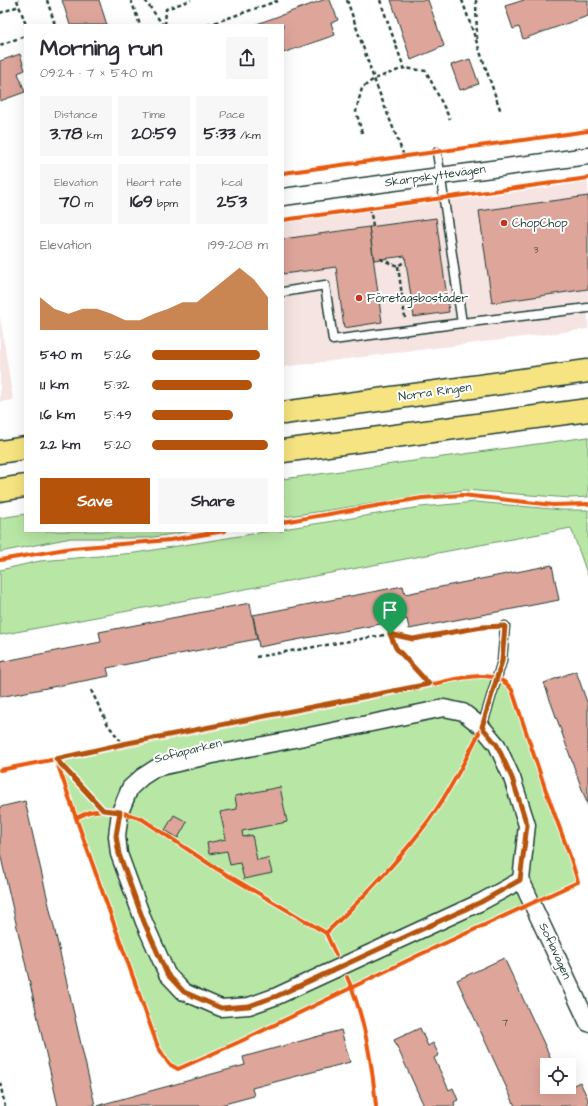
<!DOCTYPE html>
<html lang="en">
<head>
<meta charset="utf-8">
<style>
  :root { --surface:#fff; --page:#f7f7f7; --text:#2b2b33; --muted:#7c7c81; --accent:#b45309 }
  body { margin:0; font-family:"Architects Daughter",sans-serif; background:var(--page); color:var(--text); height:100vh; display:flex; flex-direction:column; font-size:15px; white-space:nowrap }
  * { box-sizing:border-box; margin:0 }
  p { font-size:13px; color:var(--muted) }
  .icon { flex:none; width:22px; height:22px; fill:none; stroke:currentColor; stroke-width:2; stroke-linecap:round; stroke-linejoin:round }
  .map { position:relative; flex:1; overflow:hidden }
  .sheet { position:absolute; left:24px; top:24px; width:260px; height:508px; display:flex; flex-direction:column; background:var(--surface); border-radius:0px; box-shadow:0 4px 16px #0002 }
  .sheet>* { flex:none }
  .fabs { position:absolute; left:540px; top:1058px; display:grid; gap:8px }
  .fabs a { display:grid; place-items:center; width:36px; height:36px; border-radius:0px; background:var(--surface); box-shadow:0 4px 16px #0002; font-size:20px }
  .pin { position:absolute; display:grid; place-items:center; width:34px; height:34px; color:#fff; margin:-41px -17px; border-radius:50% 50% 50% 0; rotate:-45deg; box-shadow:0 0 4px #0007 }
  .pin .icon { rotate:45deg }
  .round { display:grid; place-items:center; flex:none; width:42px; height:42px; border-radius:0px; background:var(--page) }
  .headline { display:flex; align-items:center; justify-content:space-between; height:68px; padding:0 16px }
  h1 { font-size:22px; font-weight:800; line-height:30px }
  .figures { display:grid; grid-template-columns:repeat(3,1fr); gap:6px; height:68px; padding:4px 16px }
  .figures div { display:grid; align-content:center; border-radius:0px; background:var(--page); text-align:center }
  .figures b { font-size:17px; font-weight:800 }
  .figures small { font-size:11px; font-weight:400 }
  .figures p { font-size:11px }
  .chart { height:112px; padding:8px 16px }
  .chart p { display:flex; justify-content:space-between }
  .chart svg { width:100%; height:72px; margin-top:4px; fill:var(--accent); opacity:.7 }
  .primary-button { display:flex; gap:8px; margin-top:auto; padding:8px 16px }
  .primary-button a { flex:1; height:46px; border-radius:0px; background:var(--accent); color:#fff; font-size:16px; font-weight:800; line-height:46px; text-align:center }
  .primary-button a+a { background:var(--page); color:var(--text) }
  ul { padding:0 16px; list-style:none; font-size:13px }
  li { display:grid; grid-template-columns:64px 48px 1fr; align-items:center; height:30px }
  li i { height:10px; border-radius:5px; background:var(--accent) }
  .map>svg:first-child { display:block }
  .built { fill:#f5e4e1 }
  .green { fill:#b8e7a5; stroke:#6c926c }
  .building { fill:#dea59b; stroke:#1f3d34 }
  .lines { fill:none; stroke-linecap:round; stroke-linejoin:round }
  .lane-casing { stroke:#1f3d34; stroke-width:11 }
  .street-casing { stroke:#1f3d34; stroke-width:19 }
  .primary-casing { stroke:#1f3d34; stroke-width:25 }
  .path { stroke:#1f3d34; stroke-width:2.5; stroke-dasharray:4 3; stroke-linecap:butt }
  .lane { stroke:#fff; stroke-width:8 }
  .street { stroke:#fff; stroke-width:16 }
  .primary { stroke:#f6e381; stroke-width:22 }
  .cycleway-casing { stroke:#fff; stroke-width:6 }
  .cycleway { stroke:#e8590c; stroke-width:4 }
  .route-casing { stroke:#fff; stroke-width:8 }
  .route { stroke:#b45309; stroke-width:5 }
  .poi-dot { fill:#c8321e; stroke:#fff; stroke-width:1.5 }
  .labels { text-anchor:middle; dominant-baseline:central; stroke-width:4; stroke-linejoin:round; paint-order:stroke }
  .number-label { font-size:10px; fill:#4f574e }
  .street-label { font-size:12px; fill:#1f3d34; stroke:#fff }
  .poi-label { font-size:12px; fill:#1f3d34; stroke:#fff; text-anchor:start }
</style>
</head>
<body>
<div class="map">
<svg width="588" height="1106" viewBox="0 0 588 1106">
  <rect width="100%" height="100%" fill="#fff"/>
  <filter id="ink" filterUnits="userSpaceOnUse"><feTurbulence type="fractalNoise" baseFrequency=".025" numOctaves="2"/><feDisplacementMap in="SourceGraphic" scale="8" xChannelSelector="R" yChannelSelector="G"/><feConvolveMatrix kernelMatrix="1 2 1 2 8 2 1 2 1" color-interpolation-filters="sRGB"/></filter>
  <g filter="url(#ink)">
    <g class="built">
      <polygon points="588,182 588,329 283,367 283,223"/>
      <polygon points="0,316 13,400 0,402"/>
    </g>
    <g class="green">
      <polygon points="588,437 588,497 570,498 464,490 283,517 283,479"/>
      <polygon points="476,502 562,510 588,510 588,576 571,528 0,635 0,570 40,561 135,553 270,531 283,531 283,529 421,507"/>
      <polygon points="25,514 25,531 192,531 147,538 71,538 0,552 0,518"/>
      <path d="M479,676C493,675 504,677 512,690L545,788L571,859L578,882L419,955L203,1058L178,1069L169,1064L158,1047L56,759L123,744Z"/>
    </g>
    <g class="building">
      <polygon points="62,0 99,0 107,25 70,25"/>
      <polygon points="323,0 330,0 338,20 331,23 335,35 283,53 283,25 254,25"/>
      <polygon points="391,0 428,0 444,46 411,60"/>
      <polygon points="524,0 588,0 588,16 523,39 519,27 513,29 505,6"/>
      <polygon points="20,54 25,70 18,73 25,92 0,101 0,61"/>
      <polygon points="470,59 479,84 460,90 451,65"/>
      <polygon points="588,196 588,289 492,303 479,211"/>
      <polygon points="436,218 449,312 414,317 405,256 374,260 369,227"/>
      <polygon points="369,227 382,322 344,328 336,267 283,274 283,239"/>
      <polygon points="552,565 559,600 409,629 407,619 259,647 253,615 403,586 405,594"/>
      <polygon points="250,603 257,639 107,668 109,676 0,697 0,662 101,642 99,632"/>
      <polygon points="576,671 588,705 588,806 544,683"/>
      <polygon points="280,787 287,822 242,831 243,837 252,835 257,860 268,858 272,873 244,879 240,863 230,865 227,851 209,854 207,843 226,839 220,812 237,809 235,796"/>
      <polygon points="25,801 95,1105 89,1106 58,1106 0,853 0,807"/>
      <polygon points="174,815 187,822 178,838 165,830"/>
      <polygon points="504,958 554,1065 547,1065 547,1087 564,1087 565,1089 580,1082 588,1099 588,1106 515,1106 457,980"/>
      <polygon points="420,1028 428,1046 433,1043 439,1055 434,1058 449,1090 453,1088 458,1100 454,1102 455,1106 424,1106 394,1040"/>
      <polygon points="341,1030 350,1062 252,1088 254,1096 217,1106 96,1106 245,1065 243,1057"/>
    </g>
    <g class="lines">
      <g class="lane-casing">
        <g id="lane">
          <polyline points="437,152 462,323 588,308"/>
          <polyline points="283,292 325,285 333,340 462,323"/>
          <polyline points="482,727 502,661 505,626"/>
        </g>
      </g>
      <g class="street-casing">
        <g id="street">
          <polyline points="283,197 588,156"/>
          <polygon points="444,708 463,712 482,727 497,745 512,778 527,825 521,880 481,902 277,996 249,1006 221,1008 184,992 167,974 144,922 119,854 117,836 120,812 130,788 142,777 156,768 217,754 285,741"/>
          <polyline points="521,880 588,1023"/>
        </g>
      </g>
      <g class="primary-casing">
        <g id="primary">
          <polyline points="283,413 588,371"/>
          <polyline points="283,451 588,410"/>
          <polyline points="0,452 25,448"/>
          <polyline points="0,490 25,486"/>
        </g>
      </g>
      <g class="path">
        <polyline points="17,0 26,25"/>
        <polyline points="47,0 55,25"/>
        <polyline points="131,0 140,25"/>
        <polyline points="145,0 163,25"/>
        <polyline points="347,0 374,79 404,156"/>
        <polyline points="380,0 404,68"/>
        <polyline points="462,0 501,112"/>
        <polyline points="476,0 477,39"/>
        <polyline points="0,13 19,6"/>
        <polyline points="165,25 166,9 191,0"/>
        <polyline points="208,25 280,0"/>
        <polyline points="0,45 25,36"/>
        <polyline points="362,133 356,111 362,88 374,79 404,68 426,71 450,119"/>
        <polyline points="370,208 373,226"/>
        <polyline points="380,259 398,266 404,262"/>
        <polyline points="398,266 405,318"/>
        <polyline points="390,635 396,648 429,685"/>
        <polyline points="256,657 390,634 413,639 482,627 493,627"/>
        <polyline points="91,690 108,725 123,744"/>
        <polyline points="0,1083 5,1106"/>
      </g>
      <use href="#lane" class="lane"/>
      <use href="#street" class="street"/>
      <use href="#primary" class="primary"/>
      <g class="cycleway-casing">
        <g id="cycleway">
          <polyline points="283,173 588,131"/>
          <polyline points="283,220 588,178"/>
          <polyline points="283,522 422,498 462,495 553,505 588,504"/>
          <polyline points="0,560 72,548 170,540 225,531"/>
          <polyline points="0,770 56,759 103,810 120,812 142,819 217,869 326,933 336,955"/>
          <path d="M76,818L56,759L429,685C454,680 496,665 512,690L545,788L571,859L578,882L419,955L239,1042L178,1069L169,1064L158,1047L76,818L89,812L103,810"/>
          <path d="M326,933C363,898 399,861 429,820C450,791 466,759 482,727"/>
          <path d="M347,977C365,1016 372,1063 376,1106"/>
        </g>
      </g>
      <use href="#cycleway" class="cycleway"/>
    </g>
  </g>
  <g class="lines" filter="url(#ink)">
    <g class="route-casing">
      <polygon id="route" points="505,626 502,661 482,727 497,745 512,778 527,825 520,880 481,902 277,996 249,1006 221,1008 184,992 167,974 144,922 119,854 116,836 120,812 103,810 56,759 123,744 429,684 396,648 390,634 413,639 482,627"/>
    </g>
    <use href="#route" class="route"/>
  </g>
  <g class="poi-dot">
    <circle cx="504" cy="223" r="4"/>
    <circle cx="359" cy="298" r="4"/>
  </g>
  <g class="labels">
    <g class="number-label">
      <text x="536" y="250">3</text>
      <text x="505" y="1023">7</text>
    </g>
    <g class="street-label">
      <text transform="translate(435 176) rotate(-8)">Skarpskyttevägen</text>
      <text transform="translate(435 392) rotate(-8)">Norra Ringen</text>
      <text transform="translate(188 751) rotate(-14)">Sofiaparken</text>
      <text transform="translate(555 951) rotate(65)">Sofiavägen</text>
    </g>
    <g class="poi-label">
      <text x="512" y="223">ChopChop</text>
      <text x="367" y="298">Företagsbostäder</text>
    </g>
  </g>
</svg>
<div class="fabs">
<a><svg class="icon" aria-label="locate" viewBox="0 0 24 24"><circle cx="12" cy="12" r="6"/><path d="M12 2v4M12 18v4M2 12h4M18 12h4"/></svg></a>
</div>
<div class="pin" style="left:390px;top:634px;background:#1e9e55"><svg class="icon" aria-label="arrive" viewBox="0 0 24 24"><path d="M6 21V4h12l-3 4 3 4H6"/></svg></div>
<section class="sheet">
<div class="headline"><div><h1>Morning run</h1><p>09:24 · 7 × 540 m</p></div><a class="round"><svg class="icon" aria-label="share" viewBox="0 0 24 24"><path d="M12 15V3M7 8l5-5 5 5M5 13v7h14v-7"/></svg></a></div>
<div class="figures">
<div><p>Distance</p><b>3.78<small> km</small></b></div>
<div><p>Time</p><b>20:59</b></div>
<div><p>Pace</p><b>5:33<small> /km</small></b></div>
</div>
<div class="figures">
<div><p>Elevation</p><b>70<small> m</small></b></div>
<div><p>Heart rate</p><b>169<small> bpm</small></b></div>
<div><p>kcal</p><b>253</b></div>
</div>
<div class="chart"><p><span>Elevation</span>199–208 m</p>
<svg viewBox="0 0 160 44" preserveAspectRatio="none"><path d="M0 44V24L10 31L20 34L30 31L40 31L50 34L60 38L70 38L80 34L90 31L100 27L110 27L120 20L130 13L140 6L150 13L160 24V44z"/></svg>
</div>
<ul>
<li><b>540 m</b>5:26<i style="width:93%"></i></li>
<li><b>1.1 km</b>5:32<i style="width:86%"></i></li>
<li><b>1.6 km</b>5:49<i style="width:70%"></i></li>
<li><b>2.2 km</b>5:20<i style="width:100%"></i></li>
</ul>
<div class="primary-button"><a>Save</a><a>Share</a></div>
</section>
</div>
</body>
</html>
